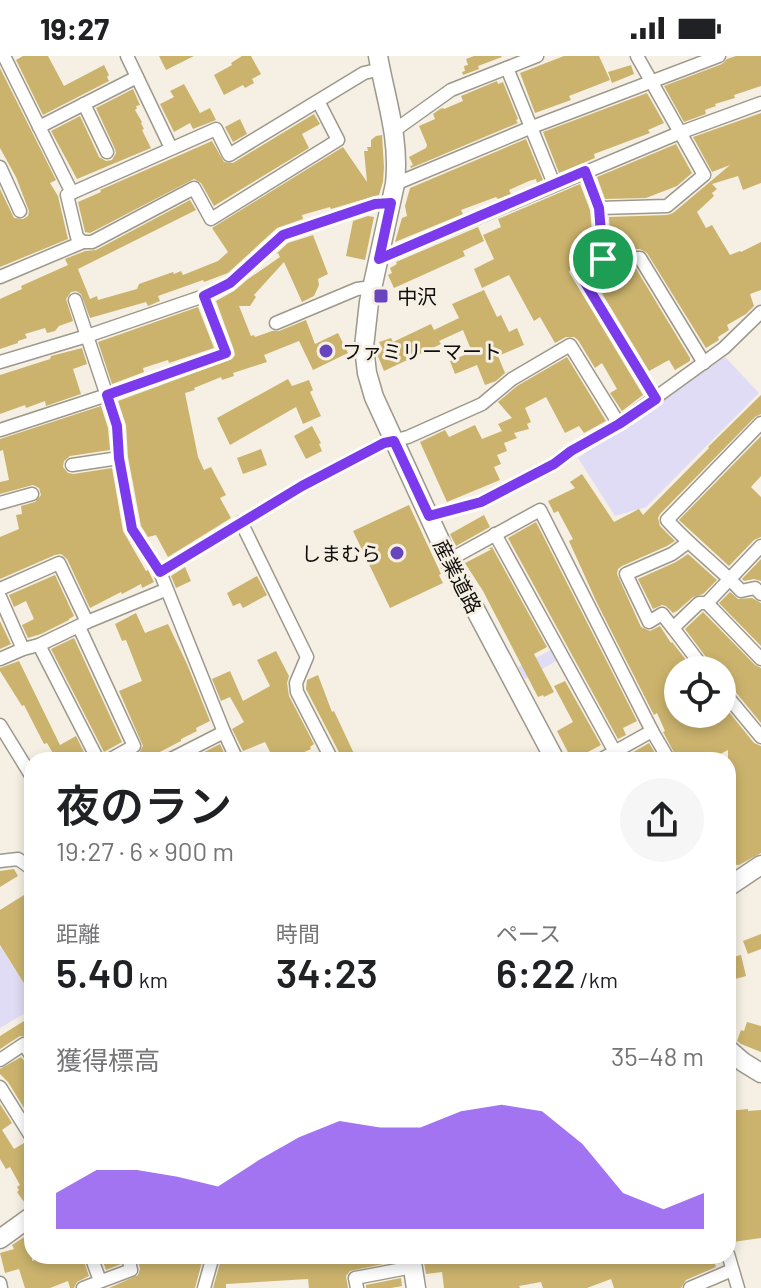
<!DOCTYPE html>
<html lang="ja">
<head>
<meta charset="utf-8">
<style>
  :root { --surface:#fff; --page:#f6f6f6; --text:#202124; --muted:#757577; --accent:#7c3aed }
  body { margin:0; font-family:Barlow,"Noto Sans JP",sans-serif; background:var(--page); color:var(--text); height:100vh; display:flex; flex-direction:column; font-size:30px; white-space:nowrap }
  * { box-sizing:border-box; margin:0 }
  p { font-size:26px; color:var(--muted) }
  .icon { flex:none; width:44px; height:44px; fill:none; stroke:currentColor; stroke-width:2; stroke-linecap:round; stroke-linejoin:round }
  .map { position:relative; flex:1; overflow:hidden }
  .panel { position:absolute; left:24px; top:696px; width:712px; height:512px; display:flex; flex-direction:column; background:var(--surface); border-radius:24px; box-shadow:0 4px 12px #0003 }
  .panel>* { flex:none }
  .fabs { position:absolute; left:664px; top:600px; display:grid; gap:16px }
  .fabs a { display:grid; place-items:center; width:72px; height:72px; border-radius:50%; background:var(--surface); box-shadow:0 4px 12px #0003; font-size:40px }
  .pin { position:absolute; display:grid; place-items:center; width:68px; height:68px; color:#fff; margin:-34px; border:4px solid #fff; border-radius:50%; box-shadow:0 2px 8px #0007 }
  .round { display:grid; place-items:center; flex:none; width:84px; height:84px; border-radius:42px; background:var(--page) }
  .head { display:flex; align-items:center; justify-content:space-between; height:136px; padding:0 32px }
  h1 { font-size:44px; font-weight:600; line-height:60px }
  .metrics { display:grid; grid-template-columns:repeat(3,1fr); gap:12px; height:136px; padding:8px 32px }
  .metrics div { display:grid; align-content:center }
  .metrics b { font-size:40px; font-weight:600 }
  .metrics small { font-size:22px; font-weight:400 }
  .metrics p { font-size:22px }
  .chart { height:224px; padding:16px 32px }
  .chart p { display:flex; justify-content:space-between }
  .chart svg { width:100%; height:144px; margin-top:8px; fill:var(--accent); opacity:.7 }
  .status { display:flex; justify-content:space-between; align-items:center; height:56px; padding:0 40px; background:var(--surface); direction:ltr }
  .status svg { height:22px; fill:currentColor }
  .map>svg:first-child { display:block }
  .green { fill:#e0dcf5 }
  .building { fill:#cbb36d }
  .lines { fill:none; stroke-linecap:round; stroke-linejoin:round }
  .street-casing { stroke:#9c988b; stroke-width:15 }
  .secondary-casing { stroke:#9c988b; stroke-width:21 }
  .street { stroke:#fff; stroke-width:12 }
  .secondary { stroke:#fff; stroke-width:18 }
  .route-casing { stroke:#fff; stroke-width:16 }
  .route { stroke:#7c3aed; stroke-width:10 }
  .poi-dot { fill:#6845be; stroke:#f5f0e3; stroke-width:3 }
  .labels { text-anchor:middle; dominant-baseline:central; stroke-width:6; stroke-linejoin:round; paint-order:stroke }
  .poi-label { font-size:20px; fill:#100e0a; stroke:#f5f0e3; text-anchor:start }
  .street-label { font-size:20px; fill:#100e0a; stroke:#f5f0e3 }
</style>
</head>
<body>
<div class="status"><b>19:27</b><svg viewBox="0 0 49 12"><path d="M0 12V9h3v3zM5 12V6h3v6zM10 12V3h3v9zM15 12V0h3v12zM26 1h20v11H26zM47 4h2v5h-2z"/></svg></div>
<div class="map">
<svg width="761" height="1232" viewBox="0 0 761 1232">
  <rect width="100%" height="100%" fill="#f5f0e3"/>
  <g class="green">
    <polygon points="725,301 759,337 646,451 615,460 578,402"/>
    <polygon points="553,593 558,604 525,623 518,611"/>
    <polygon points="0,890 32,940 32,953 0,972"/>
  </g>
  <g class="building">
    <polygon points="23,0 48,0 64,30 104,9 109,19 107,21 109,25 43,59 16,4"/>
    <polygon points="159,0 194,0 166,14"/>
    <polygon points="242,0 251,0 261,18 252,23 254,27 245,32 243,29 224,39 214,19 232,9 231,7"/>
    <polygon points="474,0 501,0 502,1 478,10 479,13 463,19 462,16 465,15 464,10 468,9 466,3"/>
    <polygon points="564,0 599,0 610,24 569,40 571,44 535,57 520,17"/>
    <polygon points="736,0 761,0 761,30 734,39 735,42 715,48 716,50 705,54 706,58 684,66 664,30 722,8 727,3"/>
    <polygon points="631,9 634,18 612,27 608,16"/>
    <polygon points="0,12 56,124 50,127 58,140 68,183 0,211 0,133 14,162 23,163 28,160 29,155 16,121 0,92"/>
    <polygon points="497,25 498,28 503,26 518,63 516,64 518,67 411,112 410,110 413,109 409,101 426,92 427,89 419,70 435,63 433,58 440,53 443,52 444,53 463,45 461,40"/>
    <polygon points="184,28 200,57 210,52 216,64 193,73 190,67 174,76 160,48 174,41 170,35"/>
    <polygon points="133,33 140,49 136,50 137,52 135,54 142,66 141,67 144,73 142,74 151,92 77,123 51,75 80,60 99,101 106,105 112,104 116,97 115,93 96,52"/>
    <polygon points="647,37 664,67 648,74 650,77 594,98 595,102 559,117 543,76"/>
    <polygon points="761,57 761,127 743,134 738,120 712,128 717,133 712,137 714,140 697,156 706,172 712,169 730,199 740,195 741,196 761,186 761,234 750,238 754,250 746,258 727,269 729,274 718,281 719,284 706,292 647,197 640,193 611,194 609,161 667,159 673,157 730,109 712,116 693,81"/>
    <polygon points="314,58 320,68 302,78 309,92 214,150 201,127 194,123 90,177 85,176 78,146 101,136 100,134 212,85 224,106 233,107"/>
    <polygon points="240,63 247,78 233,86 225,71"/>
    <polygon points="382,79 384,111 383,126 379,139 331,153 330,151 302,159 303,163 277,172 228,217 204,226 203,224 158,240 160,245 148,250 146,246 90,262 81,238 76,235 71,236 66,243 73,265 59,270 55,275 47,277 45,272 25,278 27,282 18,285 18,287 0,293 0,243 22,233 21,230 68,209 65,203 85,195 96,194 190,144 196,154 78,213 90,243 97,240 98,244 137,233 139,228 173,216 174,218 181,215 183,219 218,205 228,196 212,172 343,91 367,126 364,95 368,95 367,91 371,91 371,84 376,80"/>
    <polygon points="526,83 543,124 537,127 536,123 529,125 509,134 511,138 498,143 496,141 461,154 463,158 395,186 402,162 407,160 405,150 410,132"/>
    <polygon points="676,88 692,117 677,130 646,142 605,143 597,121"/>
    <polygon points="580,128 590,154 594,198 573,207 569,216 643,339 622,355 610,337 617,333 602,307 595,312 578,284 574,281 566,281 555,287 540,261 534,265 509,219 482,232 474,213 494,203 483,179 501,171 498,163"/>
    <polygon points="368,160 374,161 365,204 346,200 353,165"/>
    <polygon points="478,171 484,185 463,195 465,200 394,232 388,219 392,217 390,212 397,208 396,206"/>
    <polygon points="313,179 328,218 318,223 319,229 314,240 302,246 284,206 254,239 256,241 250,250 239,250 251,280 254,279 255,281 272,275 279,275 306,264 315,288 338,277 348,297 313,314 299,285 264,299 267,306 233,317 234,320 222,324 221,321 194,332 195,334 185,337 198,401 204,414 211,411 226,439 220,442 231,462 168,501 156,479 148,481 141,470 128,401 126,369 118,345 232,303 235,299 234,294 216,245 234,235 248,223 280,201 278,197 276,198 288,187"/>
    <polygon points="635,211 690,302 690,305 675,314 669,304 649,315 591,219 605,212"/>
    <polygon points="484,234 497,261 501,259 509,276 517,272 524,289 498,300 505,317 496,325 485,329 477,309 455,318 450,305 472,296 463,274 439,285 441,288 384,315 377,298 376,295 382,292 379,286 391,282 393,286 431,268 434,274 459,262 452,248"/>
    <polygon points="198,251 214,292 169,307 168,304 143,312 144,316 112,328 98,286"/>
    <polygon points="82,292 87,308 73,313 81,338 46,350 45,345 26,352 25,349 0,358 0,319 50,303 51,300"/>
    <polygon points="567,301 606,365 584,377 579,370 565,377 546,341 525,352 531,366 527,368 529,373 514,377 517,382 504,387 507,395 497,399 501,408 494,411 500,424 447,446 420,386 445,374 449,381 475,369 482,383 502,375 498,368 512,362 498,346 517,330"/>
    <polygon points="288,323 292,330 309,324 313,334 310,336 321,360 303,368 296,351 230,389 217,362"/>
    <polygon points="761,339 761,358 755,361 660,458 658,462 660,470 675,485 667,490 622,510 618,513 617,518 641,571 650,575 660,570 671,587 672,586 694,614 678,614 678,621 671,625 678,639 678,658 722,658 722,652 724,650 754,687 761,690 761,797 739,809 728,808 728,694 709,704 678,704 663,676 665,675 657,657 654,659 597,547 569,485 573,483 558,455 554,457 548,445 575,432 570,426 582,418 614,466 639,453 643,459 709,392 708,391"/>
    <polygon points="101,350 108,372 110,394 70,400 64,405 63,411 68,417 73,418 112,412 123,475 146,515 148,514 154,526 142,532 141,528 122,538 121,536 90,552 67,503 61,498 55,499 0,523 0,481 19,473 16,459 22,458 21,450 35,446 41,439 39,432 33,429 0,438 0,426 9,424 3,394 0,395 0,383"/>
    <polygon points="312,370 321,387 319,388 322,395 306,403 294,380"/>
    <polygon points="761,380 761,420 751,431 761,441 761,481 754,484 729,510 679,464"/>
    <polygon points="261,393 267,409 243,418 237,402"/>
    <polygon points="409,449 441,518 439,519 443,527 390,552 353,475"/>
    <polygon points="484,459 490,471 456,490 450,478"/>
    <polygon points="536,466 637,665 623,672 626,679 618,683 508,482"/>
    <polygon points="492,491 547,591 534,598 554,636 544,641 543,639 538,641 483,535 465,507 492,493 488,493"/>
    <polygon points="688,498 717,524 703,538 693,541 677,555 673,557 666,550 662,549 653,553 638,523 676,506"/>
    <polygon points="761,503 761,525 754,523 744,525 742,523"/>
    <polygon points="185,511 191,525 176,532 171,520"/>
    <polygon points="55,519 74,560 69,563 69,564 41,578 28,582 22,569 34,563 26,545 14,551 9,539"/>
    <polygon points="257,520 267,539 243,552 240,547 233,550 227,537"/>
    <polygon points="730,536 738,543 752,542 761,547 761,590 719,547"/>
    <polygon points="703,556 755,609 761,612 761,667 729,628 722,625 722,614 714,614 712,609 685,573"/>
    <polygon points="136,557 145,577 168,568 187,608 210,665 196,672 197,675 181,683 181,685 154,699 157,704 127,704 139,697 143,690 119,635 142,625 126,584 122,585 115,568"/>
    <polygon points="0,565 11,588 0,593"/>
    <polygon points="74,582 122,686 104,696 51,593"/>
    <polygon points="276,595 289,620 287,627 289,640 314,688 310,691 311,693 300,698 304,704 274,704 265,686 243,695 232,673 244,666 230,641 221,645 212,623 230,615 243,645 270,630 257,604"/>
    <polygon points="19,605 60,689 76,680 88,704 57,704 47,687 44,688 24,649 22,650 0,615 0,612"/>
    <polygon points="318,619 332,656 334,655 357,704 343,704 306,633 307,624"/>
    <polygon points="565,625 601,689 586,697 589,704 572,704 557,675 573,666 554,630"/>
    <polygon points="649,687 655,697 650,700 652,704 633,704 630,698"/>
    <polygon points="220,688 226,701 220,704 189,704"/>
    <polygon points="14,813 18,820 0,831 0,815"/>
    <polygon points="32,834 32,940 0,889 0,854"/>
    <polygon points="761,878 761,893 748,898 743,885"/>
    <polygon points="741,899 746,920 728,925 728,902"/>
    <polygon points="32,960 32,979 29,981 20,980 0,993 0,980"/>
    <polygon points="747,966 761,970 761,996 741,988 737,985 741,974 744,975"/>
    <polygon points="21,1001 32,1013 32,1065 8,1026 0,1018 0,1013"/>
    <polygon points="0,1048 12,1067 2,1074 14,1093 24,1087 32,1091 32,1148 27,1150 17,1136 19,1134 17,1131 20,1129 10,1111 6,1113 0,1103"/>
    <polygon points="748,1053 748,1055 761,1054 761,1182 733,1186 728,1137 728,1055"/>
    <polygon points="32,1176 32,1205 45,1200 48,1205 62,1200 82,1200 89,1220 77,1226 74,1232 70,1232 68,1225 50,1232 25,1232 19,1213 5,1217 0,1197 14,1193 12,1189"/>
    <polygon points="101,1200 119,1200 121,1208 106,1214"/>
    <polygon points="137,1200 181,1200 181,1203 203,1202 195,1232 109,1232 138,1219 140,1213"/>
    <polygon points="222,1200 314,1200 315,1206 351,1200 397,1200 397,1205 350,1215 346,1220 348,1232 309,1232 308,1223 226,1228 226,1232 213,1232"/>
    <polygon points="423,1200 553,1200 555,1207 577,1200 610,1200 612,1205 629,1200 712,1200 716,1211 686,1224 681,1232 614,1232 611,1223 587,1232 543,1232 541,1226 519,1230 520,1232 444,1232 442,1216 426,1218"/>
    <polygon points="401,1222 402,1230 391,1232 366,1232 366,1229"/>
  </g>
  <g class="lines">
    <g class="street-casing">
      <g id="street">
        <polyline points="4,0 72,137"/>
        <polyline points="127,0 171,92"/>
        <polyline points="507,12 554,128"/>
        <polyline points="318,45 338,84 211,163 194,132 92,186 83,186 77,181 67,139 216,73 229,99 364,17 381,13"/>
        <polyline points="84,48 107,96"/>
        <polyline points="39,71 137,21"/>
        <polyline points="395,74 451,34 537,0"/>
        <polyline points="0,111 20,155"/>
        <polyline points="585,115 599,152 603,203"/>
        <polyline points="395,128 532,71 719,0"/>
        <polyline points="599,152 667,150 704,119 637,0"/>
        <polyline points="379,203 679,77 761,47"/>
        <polyline points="0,221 83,186"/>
        <polyline points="75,244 117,370 119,402 132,473 160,516 224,676 237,704"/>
        <polyline points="276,267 357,233 372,231"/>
        <polyline points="0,306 87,280 204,240 230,227 283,179 375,148 391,147"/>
        <polyline points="656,343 578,215 603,203 640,202 704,307"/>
        <path d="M761,367L667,464C690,490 718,510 741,535L755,532L761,538"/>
        <polyline points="0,374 107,339 226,297 204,240"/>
        <polyline points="72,409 119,402"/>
        <polyline points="0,447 32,438"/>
        <polyline points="429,460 481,446 554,408 571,395 619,368 724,292 761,256"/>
        <polyline points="241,466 307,601 296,627 297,636 332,704"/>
        <polyline points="495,478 615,696"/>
        <polyline points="449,504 540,454 652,675 669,704"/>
        <polyline points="160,516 302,430 384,387 408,381 482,348 512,323 570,289 619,368"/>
        <polyline points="0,533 59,507 87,566"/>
        <polyline points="0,541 23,593"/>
        <polyline points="707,547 761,603"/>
        <polyline points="79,571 134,690 109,704"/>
        <polyline points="673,572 662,558 649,566 626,518 672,498 687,487"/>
        <polyline points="39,589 98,704"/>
        <polyline points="0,603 23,593 39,589 87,566 165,534"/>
        <polyline points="705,614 673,572 699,547 707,547 761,490"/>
        <polyline points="722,634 761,681"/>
        <polyline points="0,669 32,721"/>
        <polyline points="169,704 224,676"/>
        <polyline points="600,704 652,675"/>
        <polyline points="0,805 18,803 32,813"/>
        <polyline points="0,1004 24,988 32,1001"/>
        <polyline points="0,1031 32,1082"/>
        <polyline points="728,1198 738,1232"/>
        <polyline points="91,1200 100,1225"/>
        <polyline points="0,1227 1,1232"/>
        <polyline points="83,1232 131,1214 128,1200"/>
        <polyline points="204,1232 213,1200"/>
        <polyline points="357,1232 355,1222 413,1211"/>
        <polyline points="690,1232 732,1214"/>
      </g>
    </g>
    <g class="secondary-casing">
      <g id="secondary">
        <path d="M378,0C386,45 400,82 395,128L369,246L364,291L367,317L374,341L449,504L555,704"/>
        <polyline points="728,831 761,809"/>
        <polyline points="728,993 743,1006 761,1017"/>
        <polyline points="0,1183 32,1160"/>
        <polyline points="411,1200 416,1232"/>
      </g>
    </g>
    <use href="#street" class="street"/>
    <use href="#secondary" class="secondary"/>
  </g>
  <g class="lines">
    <g class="route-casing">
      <polygon id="route" points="585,115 599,152 603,203 578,215 656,343 619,368 571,395 554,408 481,446 429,460 394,385 384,387 302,430 160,516 132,473 119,402 117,370 107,339 226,297 204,240 230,227 283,179 375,148 391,147 379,203"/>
    </g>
    <use href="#route" class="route"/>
  </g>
  <g class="poi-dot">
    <rect x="373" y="232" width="16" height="16" rx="4"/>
    <circle cx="326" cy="295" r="8"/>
    <circle cx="397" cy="497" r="8"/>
  </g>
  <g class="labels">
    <g class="poi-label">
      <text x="397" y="240">中沢</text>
      <text x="342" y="295">ファミリーマート</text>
      <text x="381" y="497" text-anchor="end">しまむら</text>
    </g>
    <g class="street-label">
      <text transform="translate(458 520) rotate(63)">産業道路</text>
    </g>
  </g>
</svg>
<div class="fabs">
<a><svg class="icon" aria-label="locate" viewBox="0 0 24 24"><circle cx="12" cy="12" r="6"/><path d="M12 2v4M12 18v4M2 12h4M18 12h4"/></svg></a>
</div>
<div class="pin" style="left:603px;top:203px;background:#1e9e55"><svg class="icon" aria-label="arrive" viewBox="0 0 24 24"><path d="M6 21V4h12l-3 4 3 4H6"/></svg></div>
<section class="panel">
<div class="head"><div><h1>夜のラン</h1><p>19:27 · 6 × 900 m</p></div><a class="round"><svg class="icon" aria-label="share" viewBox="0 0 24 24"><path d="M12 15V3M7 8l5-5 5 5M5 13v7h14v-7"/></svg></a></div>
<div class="metrics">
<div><p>距離</p><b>5.40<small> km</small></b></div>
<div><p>時間</p><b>34:23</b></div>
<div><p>ペース</p><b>6:22<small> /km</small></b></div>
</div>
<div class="chart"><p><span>獲得標高</span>35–48 m</p>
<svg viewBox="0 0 160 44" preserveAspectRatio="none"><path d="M0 44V33L10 26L20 26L30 28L40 31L50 23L60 16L70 11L80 13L90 13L100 8L110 6L120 8L130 18L140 33L150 38L160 33V44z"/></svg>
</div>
</section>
</div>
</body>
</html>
